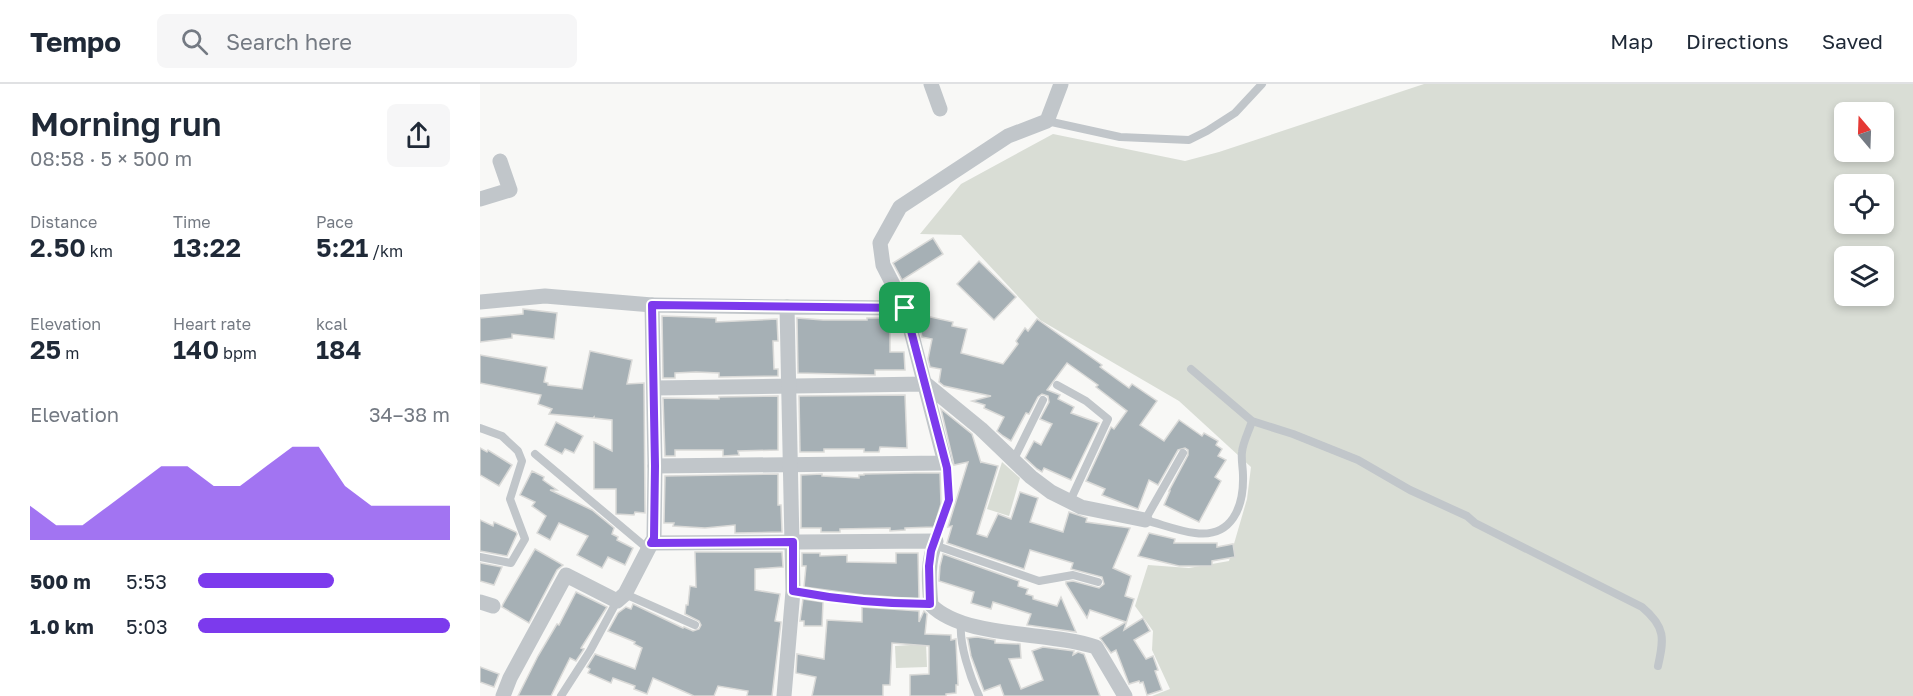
<!DOCTYPE html>
<html lang="en">
<head>
<meta charset="utf-8">
<style>
  :root { --surface:#fff; --page:#f6f6f7; --text:#1f2937; --muted:#747a83; --line:#e0e1e3; --accent:#7c3aed }
  body { margin:0; font-family:"Golos Text",sans-serif; background:var(--page); color:var(--text); height:100vh; display:flex; flex-direction:column; font-size:22px; white-space:nowrap }
  * { box-sizing:border-box; margin:0 }
  p { font-size:20px; color:var(--muted) }
  .icon { flex:none; width:33px; height:33px; fill:none; stroke:currentColor; stroke-width:2; stroke-linecap:round; stroke-linejoin:round }
  .map { position:relative; flex:1; overflow:hidden }
  .details { display:flex; flex-direction:column; background:var(--surface); width:480px }
  .details>* { flex:none }
  .needle { width:39px; rotate:341deg }
  .buttons { position:absolute; left:1354px; top:18px; display:grid; gap:12px }
  .buttons a { display:grid; place-items:center; width:60px; height:60px; border-radius:9px; background:var(--surface); box-shadow:0 3px 9px #0003; font-size:30px }
  .pin { position:absolute; display:grid; place-items:center; width:51px; height:51px; color:#fff; margin:-26px; border-radius:12px; box-shadow:0 3px 9px #0006 }
  .round { display:grid; place-items:center; flex:none; width:63px; height:63px; border-radius:9px; background:var(--page) }
  .summary { display:flex; align-items:center; justify-content:space-between; height:102px; padding:0 30px }
  h1 { font-size:33px; font-weight:600; line-height:45px }
  .figures { display:grid; grid-template-columns:repeat(3,1fr); gap:9px; height:102px; padding:6px 30px }
  .figures div { display:grid; align-content:center }
  .figures b { font-size:26px; font-weight:600 }
  .figures small { font-size:16px; font-weight:400 }
  .figures p { font-size:16px }
  .chart { height:168px; padding:12px 30px }
  .chart p { display:flex; justify-content:space-between }
  .chart svg { width:100%; height:108px; margin-top:6px; fill:var(--accent); opacity:.7 }
  ul { padding:0 30px; list-style:none; font-size:20px }
  li { display:grid; grid-template-columns:96px 72px 1fr; align-items:center; height:45px }
  li i { height:15px; border-radius:8px; background:var(--accent) }
  header { display:flex; align-items:center; gap:36px; box-sizing:border-box; height:84px; padding:0 30px; background:var(--surface); border-bottom:2px solid var(--line) }
  header strong { font-size:28px }
  nav { display:flex; gap:33px; margin-inline-start:auto; font-size:21px }
  .search { width:420px; height:54px; background:var(--page); display:flex; align-items:center; gap:15px; box-sizing:border-box; padding:0 21px; border-radius:9px; color:var(--muted); font-size:22px }
  main { display:flex; flex:1; min-height:0 }
  .map>svg:first-child { display:block }
  .green { fill:#d9ddd5; fill-rule:evenodd }
  .building { fill:#a6b0b5; stroke:#dadad8; stroke-width:1.5 }
  .lines { fill:none; stroke-linecap:round; stroke-linejoin:round }
  .service { stroke:#c1c6ca; stroke-width:8 }
  .minor { stroke:#c1c6ca; stroke-width:15 }
  .route-casing { stroke:#fff; stroke-width:12 }
  .route { stroke:#7c3aed; stroke-width:8 }
</style>
</head>
<body>
<header>
<strong>Tempo</strong>
<div class="search"><svg class="icon" aria-label="search" viewBox="0 0 24 24"><circle cx="10" cy="10" r="6"/><path d="M15 15l6 6"/></svg>Search here</div>
<nav><a>Map</a><a>Directions</a><a>Saved</a></nav>
</header>
<main>
<section class="details">
<div class="summary"><div><h1>Morning run</h1><p>08:58 · 5 × 500 m</p></div><a class="round"><svg class="icon" aria-label="share" viewBox="0 0 24 24"><path d="M12 15V3M7 8l5-5 5 5M5 13v7h14v-7"/></svg></a></div>
<div class="figures">
<div><p>Distance</p><b>2.50<small> km</small></b></div>
<div><p>Time</p><b>13:22</b></div>
<div><p>Pace</p><b>5:21<small> /km</small></b></div>
</div>
<div class="figures">
<div><p>Elevation</p><b>25<small> m</small></b></div>
<div><p>Heart rate</p><b>140<small> bpm</small></b></div>
<div><p>kcal</p><b>184</b></div>
</div>
<div class="chart"><p><span>Elevation</span>34–38 m</p>
<svg viewBox="0 0 160 44" preserveAspectRatio="none"><path d="M0 44V30L10 38L20 38L30 30L40 22L50 14L60 14L70 22L80 22L90 14L100 6L110 6L120 22L130 30L140 30L150 30L160 30V44z"/></svg>
</div>
<ul>
<li><b>500 m</b>5:53<i style="width:54%"></i></li>
<li><b>1.0 km</b>5:03<i style="width:100%"></i></li>
</ul>
</section>
<div class="map">
<svg width="1433" height="612" viewBox="0 0 1433 612">
  <rect width="100%" height="100%" fill="#f8f8f6"/>
  <g class="green">
    <path d="M944,0H1433V612H672L690,605L672,566L673,547L655,522L668,481L709,484L749,477L767,415L771,383L699,317L560,236L481,151L440,150L481,100L573,50L705,77L739,68ZM1365,28H1404V68H1365ZM1365,100H1404V140H1365ZM1365,172H1404V212H1365Z"/>
    <polygon points="522,378 540,394 529,432 507,425"/>
    <polygon points="446,560 447,583 416,584 415,562"/>
  </g>
  <g class="building">
    <polygon points="453,154 463,170 422,196 413,179"/>
    <polygon points="499,177 536,213 514,236 477,200"/>
    <polygon points="43,225 77,229 74,255 32,250 32,254 0,258 0,234 43,230"/>
    <polygon points="182,232 236,234 236,238 297,235 298,257 293,257 294,285 298,285 298,292 239,293 239,289 216,288 195,289 195,294 183,294"/>
    <polygon points="446,232 473,238 472,242 487,245 481,269 523,280 538,260 536,257 545,244 548,247 557,235 622,281 620,283 649,304 652,300 677,317 660,341 684,357 699,336 722,352 724,349 738,357 736,361 742,365 738,372 746,376 735,393 741,397 719,438 684,421 690,407 689,407 708,371 708,366 705,364 698,366 678,401 669,396 658,425 622,411 625,405 606,397 631,343 634,345 647,327 616,303 618,301 587,279 567,306 580,311 578,315 594,323 591,329 619,339 591,396 564,384 562,388 557,385 545,374 554,357 561,361 572,340 560,335 569,318 568,312 562,310 558,313 549,330 546,329 531,357 523,352 517,347 524,333 504,324 505,321 492,317 511,312 464,302 459,298 461,285 450,283 448,275 452,255 442,253 441,249"/>
    <polygon points="317,234 343,236 387,236 387,234 407,234 407,241 410,241 410,268 424,268 425,286 395,286 395,291 318,289"/>
    <polygon points="110,267 152,276 147,300 164,299 165,429 155,428 154,431 136,430 136,405 114,405 114,358 132,367 132,336 114,334 114,333 113,334 69,330 72,325 58,320 61,311 0,299 0,271 67,283 64,298 68,299 68,301 102,305"/>
    <polygon points="425,311 427,364 400,363 399,368 384,368 384,365 344,365 344,368 320,368 319,312"/>
    <polygon points="298,312 298,366 258,367 259,371 243,372 243,366 195,366 195,372 185,372 183,314 239,315 239,313"/>
    <polygon points="461,325 492,350 501,379 501,378 518,382 497,450 507,453 518,430 531,435 540,408 558,414 550,438 583,448 589,428 607,434 606,438 650,444 633,484 651,492 645,512 654,515 644,546 663,534 670,547 654,556 666,575 673,572 678,586 675,587 682,606 667,611 663,598 660,599 659,597 649,600 636,566 631,569 620,554 646,538 610,526 607,534 586,500 586,498 593,497 619,504 624,500 622,493 591,485 593,479 550,466 544,485 467,459 472,442 468,443 488,378 474,381"/>
    <polygon points="76,338 103,352 94,369 85,365 82,370 65,361"/>
    <polygon points="0,364 7,368 8,366 32,381 19,402 0,391"/>
    <polygon points="52,387 64,393 63,396 77,406 70,406 112,426 134,444 132,450 138,453 137,456 153,464 145,481 128,473 122,484 97,471 108,452 79,439 70,456 57,449 66,432 52,422 55,418 40,411"/>
    <polygon points="435,389 460,389 461,420 454,443 425,444 425,446 410,447 410,444 360,445 360,448 341,448 341,444 321,444 321,391 342,390 342,392 379,394 379,391 384,391 384,390"/>
    <polygon points="298,390 298,421 301,421 302,448 255,449 255,441 225,444 193,442 194,439 184,439 185,392"/>
    <polygon points="0,436 13,442 14,438 36,448 37,450 27,472 0,467"/>
    <polygon points="669,449 695,455 694,459 737,459 737,463 753,460 755,473 732,477 732,482 699,482 658,472"/>
    <polygon points="55,465 83,481 77,486 49,539 22,523 23,520"/>
    <polygon points="215,468 302,468 303,483 275,485 275,506 300,510 295,537 301,538 292,612 267,612 268,607 238,602 234,612 214,612 173,594 167,610 154,605 155,602 133,594 131,599 108,589 110,585 107,583 115,570 155,585 162,564 154,560 155,558 128,547 138,529 146,523 151,525 153,520 203,544 204,543 213,547 219,545 221,541 219,537 205,530 206,521 208,521 210,502 216,503"/>
    <polygon points="322,469 340,469 340,472 367,471 367,478 416,479 416,469 438,469 439,515 383,511 324,503 326,482 322,482"/>
    <polygon points="463,470 539,497 538,502 548,505 546,510 553,512 553,515 577,522 581,513 596,548 547,541 551,530 513,518 511,525 491,519 494,508 459,497 460,482"/>
    <polygon points="0,479 22,483 14,501 0,497"/>
    <polygon points="96,508 127,523 101,564 104,565 96,577 90,574 71,612 38,612 58,572 77,540 79,541"/>
    <polygon points="323,515 343,518 342,542 324,542 324,537 320,537"/>
    <polygon points="382,523 439,527 439,538 444,527 447,530 445,550 471,551 471,556 476,555 476,558 478,601 476,601 476,609 466,610 466,612 430,612 430,591 449,590 449,562 412,559 410,601 403,601 403,612 332,612 336,593 316,589 317,570 344,575 347,536 382,538"/>
    <polygon points="497,553 515,556 515,559 540,560 541,574 529,575 541,605 563,596 552,567 563,563 594,567 593,571 598,568 604,570 620,612 524,612 520,601 504,607 491,572 488,556 487,554"/>
    <polygon points="0,583 19,590 14,603 0,598"/>
  </g>
  <g class="lines">
    <g class="service">
      <polyline points="567,37 640,53 709,56 727,47 755,29 782,0"/>
      <path d="M711,285L772,337L813,350L878,376L930,406L987,432L995,439L1162,523C1186,543 1184,555 1178,582"/>
      <polyline points="577,301 606,317 628,335 590,417"/>
      <polyline points="0,344 22,352 38,367 42,377 30,415 45,455 31,479 0,473"/>
      <path d="M703,369L665,436C681,440 698,447 715,449C752,454 764,423 763,391C763,384 761,376 762,368C763,358 769,347 772,337"/>
      <polyline points="55,370 168,465"/>
      <polyline points="534,375 563,316"/>
      <polyline points="465,379 469,416 456,457 460,463 559,497 593,491 618,498"/>
      <path d="M313,507C359,516 403,520 451,521"/>
      <polyline points="145,510 215,541"/>
      <path d="M481,539C479,560 490,593 499,612"/>
      <polyline points="81,612 110,567 137,517"/>
    </g>
    <g class="minor">
      <polyline points="451,0 460,25"/>
      <polyline points="0,115 30,106 20,77"/>
      <polyline points="0,218 65,212 172,221"/>
      <polyline points="174,304 446,300 501,345 551,393 571,408 601,423 665,436"/>
      <polyline points="175,382 465,379 425,224 403,181 400,159 420,123 528,52 567,37 581,0"/>
      <path d="M171,459L456,457C447,478 449,498 451,521C485,555 570,547 616,563L645,612"/>
      <polyline points="0,518 13,522"/>
      <polyline points="23,612 30,594 86,491 137,517 145,510 174,454 175,382 172,221 307,223"/>
      <polyline points="304,612 313,507 307,223 425,224"/>
    </g>
  </g>
  <g class="lines">
    <g class="route-casing">
      <path id="route" d="M172,221L425,224L467,384L469,416L451,467L449,482L450,520C403,520 360,516 313,507V458L171,459L174,454L175,382Z"/>
    </g>
    <use href="#route" class="route"/>
  </g>
</svg>
<div class="buttons">
<a><svg class="needle" viewBox="-14 -14 28 28"><path d="M0-13l5 13h-10z" fill="#e53935"/><path d="M0 13l5-13h-10z" fill="#747a83"/></svg></a>
<a><svg class="icon" aria-label="locate" viewBox="0 0 24 24"><circle cx="12" cy="12" r="6"/><path d="M12 2v4M12 18v4M2 12h4M18 12h4"/></svg></a>
<a><svg class="icon" aria-label="layers" viewBox="0 0 24 24"><path d="M12 4l9 5-9 5-9-5zM3 14l9 5 9-5"/></svg></a>
</div>
<div class="pin" style="left:425px;top:224px;background:#1e9e55"><svg class="icon" aria-label="arrive" viewBox="0 0 24 24"><path d="M6 21V4h12l-3 4 3 4H6"/></svg></div>
</div>
</main>
</body>
</html>
